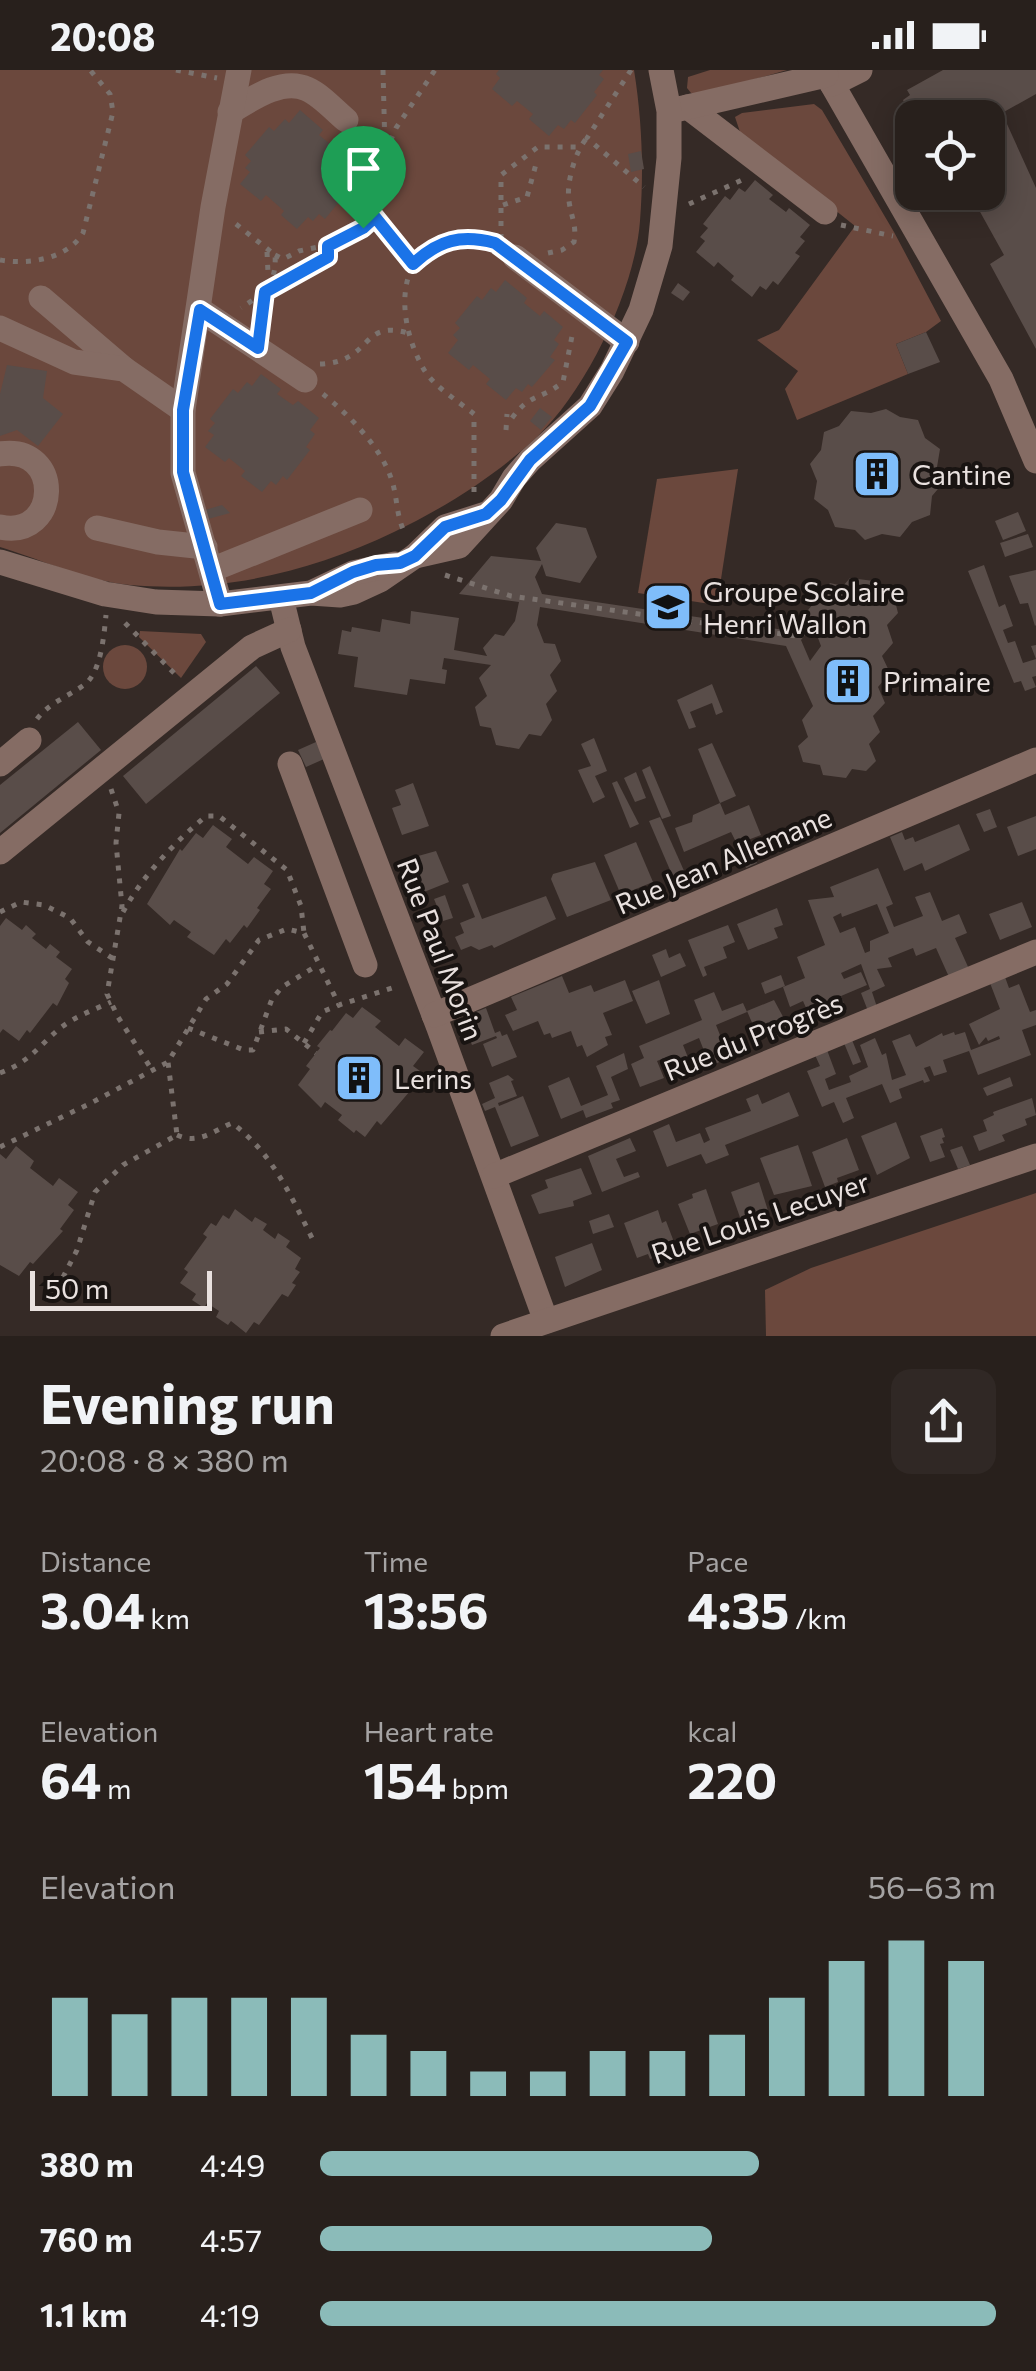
<!DOCTYPE html>
<html lang="en">
<head>
<meta charset="utf-8">
<style>
  :root { --surface:#28201c; --page:#302825; --text:#f1f3f6; --muted:#a5a3a3; --line:#443e3b; --accent:#8bbbb9 }
  body { margin:0; font-family:Commissioner,sans-serif; background:var(--page); color:var(--text); height:100vh; display:flex; flex-direction:column; font-size:38px; white-space:nowrap }
  * { box-sizing:border-box; margin:0 }
  p { font-size:32px; color:var(--muted) }
  .icon { flex:none; width:55px; height:55px; fill:none; stroke:currentColor; stroke-width:2; stroke-linecap:round; stroke-linejoin:round }
  .map { position:relative; height:1266px; overflow:hidden }
  .panel { display:flex; flex-direction:column; background:var(--surface); flex:1 }
  .panel>* { flex:none }
  .buttons { position:absolute; left:895px; top:30px; display:grid; gap:20px }
  .buttons a { display:grid; place-items:center; width:110px; height:110px; border-radius:20px; background:var(--surface); box-shadow:0 5px 25px #0003,0 0 0 2px var(--line); font-size:50px }
  .scale { position:absolute; left:30px; bottom:25px; width:182px; box-sizing:border-box; padding-left:10px; border:5px solid #e9e1df; border-top:0; font-size:28px; line-height:35px; white-space:nowrap; color:#e9e1df; -webkit-text-stroke:8px #191412; paint-order:stroke }
  .pin { position:absolute; display:grid; place-items:center; width:85px; height:85px; color:#fff; margin:-102px -42px; border-radius:50% 50% 50% 0; rotate:-45deg; box-shadow:0 0 10px #0007 }
  .pin .icon { rotate:45deg }
  .round { display:grid; place-items:center; flex:none; width:105px; height:105px; border-radius:20px; background:var(--page) }
  .overview { display:flex; align-items:center; justify-content:space-between; height:170px; padding:0 40px }
  h1 { font-size:55px; font-weight:700; line-height:75px }
  .metrics { display:grid; grid-template-columns:repeat(3,1fr); gap:15px; height:170px; padding:10px 40px }
  .metrics div { display:grid; align-content:center }
  .metrics b { font-size:50px; font-weight:700 }
  .metrics small { font-size:28px; font-weight:400 }
  .metrics p { font-size:28px }
  .chart { height:280px; padding:20px 40px }
  .chart p { display:flex; justify-content:space-between }
  .chart svg { width:100%; height:180px; margin-top:10px; stroke:var(--accent); stroke-width:6 }
  ul { padding:0 40px; list-style:none; font-size:32px }
  li { display:grid; grid-template-columns:160px 120px 1fr; align-items:center; height:75px }
  li i { height:25px; border-radius:12px; background:var(--accent) }
  .status { display:flex; justify-content:space-between; align-items:center; height:70px; padding:0 50px; background:var(--surface); direction:ltr }
  .status svg { height:28px; fill:currentColor }
  .map>svg:first-child { display:block }
  .green { fill:#6b483d }
  .building { fill:#594d49; fill-rule:evenodd }
  .lines { fill:none; stroke-linecap:round; stroke-linejoin:round }
  .path { stroke:#7b726e; stroke-width:5; stroke-dasharray:5 8; stroke-linecap:butt }
  .minor { stroke:#856c64; stroke-width:25 }
  .route-casing { stroke:#fff; stroke-width:20 }
  .route { stroke:#1a73e8; stroke-width:12 }
  .labels { text-anchor:middle; dominant-baseline:central; stroke-width:8; stroke-linejoin:round; paint-order:stroke }
  .poi-label { font-size:28px; fill:#e9e1df; stroke:#191412; text-anchor:start }
  .street-label { font-size:28px; fill:#e9e1df; stroke:#191412 }
</style>
</head>
<body>
<div class="status"><b>20:08</b><svg viewBox="0 0 49 12"><path d="M0 12V9h3v3zM5 12V6h3v6zM10 12V3h3v9zM15 12V0h3v12zM26 1h20v11H26zM47 4h2v5h-2z"/></svg></div>
<div class="map">
<svg width="1036" height="1266" viewBox="0 0 1036 1266">
  <rect width="100%" height="100%" fill="#352a26"/>
  <g class="green">
    <path d="M0,0H634C642,49 644,101 640,151C635,219 587,319 538,366C495,406 446,437 394,462C310,502 223,523 130,515C87,511 42,490 0,477Z"/>
    <polygon points="710,0 787,0 700,25 691,23 687,18 688,7"/>
    <polygon points="814,34 822,40 894,162 941,251 926,262 896,274 908,304 797,350 785,319 798,301 757,270 779,260 855,156 741,65 735,47 742,43"/>
    <polygon points="738,399 717,535 638,523 657,409"/>
    <polygon points="140,561 201,564 206,572 181,608 139,567"/>
    <circle cx="125" cy="597" r="22"/>
    <polygon points="1036,1123 1036,1266 766,1266 765,1220 811,1198"/>
  </g>
  <g class="building">
    <polygon points="499,0 603,0 599,5 604,9 594,22 597,25 575,53 571,50 564,59 558,55 549,66 529,49 533,44 517,31 512,36 492,19 500,8 496,4"/>
    <polygon points="943,0 1036,0 1036,24 1002,43 1036,118 1036,279 990,194 1004,185 974,131 960,138 952,122 988,122 988,48 912,48 903,30 910,25 907,20"/>
    <polygon points="300,40 323,60 319,65 334,77 338,72 358,89 347,101 352,105 343,117 348,121 325,149 319,144 313,151 308,147 297,159 281,145 284,141 266,125 261,131 240,114 250,102 245,98 251,91 245,85 269,57 274,61 285,49 289,53"/>
    <polygon points="641,81 644,99 631,102 628,84"/>
    <polygon points="755,110 773,125 769,129 786,142 789,138 810,155 800,167 805,171 795,183 800,186 778,215 773,211 766,220 760,216 752,227 731,210 734,206 718,192 714,197 696,182 705,171 700,167 708,158 703,154 725,126 730,130 739,118 745,122"/>
    <polygon points="505,210 527,228 524,233 540,246 544,241 563,257 554,270 559,274 550,287 555,290 532,317 528,314 522,322 516,318 506,330 486,314 490,309 473,295 469,300 448,283 458,270 453,265 460,258 455,253 477,226 482,230 491,218 496,222"/>
    <polygon points="678,213 690,222 683,231 671,223"/>
    <polygon points="926,262 940,292 908,304 896,274"/>
    <polygon points="7,295 47,301 43,328 63,344 38,376 17,360 0,366 0,324"/>
    <polygon points="261,304 281,319 277,324 293,335 298,331 319,348 310,360 315,364 306,377 310,380 287,410 283,406 276,415 271,411 262,422 241,406 245,401 229,388 225,392 205,377 214,365 208,361 215,353 210,349 233,319 238,323 247,312 252,316"/>
    <polygon points="540,338 552,347 541,360 530,351"/>
    <polygon points="886,339 900,347 918,350 925,368 940,379 937,397 943,413 932,426 930,445 912,452 900,467 882,464 865,470 855,460 835,457 828,440 814,429 817,411 810,394 821,380 824,362 839,356 851,341 871,343"/>
    <polygon points="222,435 230,443 208,449 205,440"/>
    <polygon points="1018,442 1026,461 1003,470 995,451"/>
    <path d="M556,453L586,458L597,487L580,513L546,506L542,494L535,507L542,524L791,561L830,513L843,516L850,508L874,511L877,522L893,523L898,543L887,555L893,573L882,586L890,603L878,617L885,633L873,646L880,662L869,674L876,691L866,701L852,699L846,708L823,705L820,695L803,692L798,676L808,667L802,650L813,636L786,576L540,537L537,555L544,573L555,574L561,591L550,605L557,621L546,634L552,650L541,666L529,664L519,679L496,675L491,658L480,656L475,637L487,626L479,608L491,595L444,588L442,599L447,600L445,614L410,609L407,625L354,617L358,587L338,584L342,560L351,562L352,557L380,562L382,549L410,554L411,541L459,548L454,580L487,586L483,578L495,564L504,566L515,551L519,532L459,524L491,486L541,491L536,478ZM824,543L826,546L815,560L821,576L810,591L801,570Z"/>
    <polygon points="1028,464 1033,477 1005,487 1000,473"/>
    <polygon points="984,495 999,537 1005,534 1013,556 1003,560 1008,573 1015,571 1023,593 1036,589 1031,576 1036,575 1036,606 1032,607 1036,617 1025,621 1021,611 1014,613 968,501"/>
    <polygon points="1036,500 1036,555 1035,556 1028,533 1020,534 1009,506"/>
    <polygon points="256,596 280,623 146,734 123,706"/>
    <polygon points="712,614 723,642 716,645 712,633 690,642 696,657 689,659 677,630"/>
    <polygon points="78,652 101,680 0,763 0,715"/>
    <polygon points="594,668 607,701 595,706 605,727 593,733 578,700 591,696 581,674"/>
    <polygon points="316,672 324,689 306,697 298,680"/>
    <polygon points="712,673 736,726 720,733 698,679"/>
    <polygon points="650,696 671,746 662,749 642,700"/>
    <polygon points="636,702 646,728 635,732 624,708"/>
    <polygon points="617,711 639,754 630,758 612,713"/>
    <polygon points="413,713 429,756 402,765 392,738 401,735 395,720"/>
    <polygon points="720,733 725,745 749,735 761,765 737,774 731,762 684,782 675,758 692,752 693,745"/>
    <polygon points="990,739 997,757 984,762 976,744"/>
    <polygon points="1036,746 1036,779 1018,786 1007,757"/>
    <polygon points="660,747 685,803 673,807 649,751"/>
    <polygon points="959,754 970,780 925,801 922,793 904,801 890,767 902,762 905,770 913,767 915,772"/>
    <polygon points="213,755 232,769 226,777 248,794 254,787 273,801 264,814 271,819 257,838 260,840 247,858 244,855 230,873 226,869 214,885 187,867 191,862 174,850 170,855 147,834 180,779 182,781 196,763 203,768"/>
    <polygon points="636,772 653,812 621,825 604,785"/>
    <polygon points="749,773 757,793 746,798 738,778"/>
    <polygon points="436,781 449,812 424,822 417,815 419,810 411,788"/>
    <polygon points="595,792 611,830 567,847 551,809 553,804"/>
    <path d="M878,798L893,834L886,837L894,857L923,846L915,827L930,822L942,851L959,844L967,863L955,868L969,899L949,907L936,878L916,886L913,878L888,888L892,897L877,899L885,916L872,922L877,937L868,941L861,923L870,919L861,894L841,903L844,909L861,902L867,915L841,926L847,941L841,943L836,928L807,940L803,931L790,937L783,917L805,908L797,887L825,875L808,830L834,827L830,817ZM877,834L889,863L870,871V881L865,883L855,857L840,863L833,847L841,843L842,847Z"/>
    <polygon points="468,813 482,849 546,826 556,849 494,878 492,875 479,880 471,876 461,880 455,867 464,863 460,853 475,847 462,815"/>
    <polygon points="445,825 453,848 443,851 434,829"/>
    <polygon points="1022,832 1032,857 1000,870 989,844"/>
    <polygon points="777,838 783,855 774,858 778,868 748,880 737,854"/>
    <polygon points="6,848 22,860 26,855 36,864 32,868 46,879 50,874 60,882 56,887 72,899 65,909 69,913 57,936 53,933 30,963 27,960 19,971 3,959 0,963 0,856"/>
    <polygon points="728,855 735,872 723,877 727,888 704,897 707,905 703,907 688,870"/>
    <polygon points="666,879 669,888 680,883 686,896 661,907 652,885"/>
    <polygon points="781,905 785,916 765,924 761,913"/>
    <polygon points="562,906 569,923 591,915 594,922 625,910 633,931 603,943 612,965 605,967 608,975 587,987 582,975 577,977 571,961 552,968 550,963 544,965 538,951 513,961 505,945 517,940 511,927"/>
    <polygon points="1005,907 1009,918 1019,914 1030,942 1036,940 1036,955 1022,960 1031,985 978,1005 969,981 943,990 947,1002 934,1006 930,996 924,998 930,1011 924,1013 923,1010 899,1019 902,1028 890,1033 882,1014 846,1028 854,1048 843,1053 834,1032 822,1037 807,1001 820,996 815,985 827,980 836,1004 825,1009 829,1020 851,1012 849,1006 868,997 860,975 875,968 882,985 886,983 892,1010 906,1005 892,971 910,964 916,977 942,963 943,966 954,962 955,965 965,962 971,980 1000,969 999,966 988,971 986,967 979,975 969,954 1000,939 990,913"/>
    <polygon points="659,910 670,944 646,954 632,921"/>
    <polygon points="714,922 722,941 743,933 747,942 716,955 729,988 710,996 699,968 683,975 689,990 671,996 667,987 657,991 664,1008 640,1017 631,994 644,988 639,976 702,950 694,930"/>
    <polygon points="774,930 788,956 778,960 780,965 773,968 771,964 759,969 747,941"/>
    <polygon points="362,937 381,951 375,957 399,976 405,968 424,982 413,996 420,1001 407,1019 410,1021 381,1055 377,1051 365,1067 356,1060 354,1063 338,1050 342,1045 325,1032 321,1038 298,1015 310,999 306,996 320,978 317,976 330,960 332,961 346,943 353,948"/>
    <polygon points="486,938 495,963 500,961 502,966 507,964 517,987 492,997 483,974 497,968 496,966 472,975 461,948"/>
    <polygon points="852,970 861,992 853,995 844,973"/>
    <polygon points="624,983 628,999 611,1007 620,1030 611,1033 613,1038 586,1048 583,1040 561,1049 548,1016 569,1007 581,1036 608,1025 596,996"/>
    <polygon points="508,1005 514,1010 511,1011 517,1026 498,1033 499,1036 523,1026 539,1066 511,1077 495,1037 485,1041 482,1034 495,1028 489,1013"/>
    <polygon points="1010,1007 1013,1016 987,1026 983,1018"/>
    <polygon points="789,1022 799,1046 725,1075 729,1085 706,1094 701,1084 667,1097 653,1061 669,1054 676,1072 700,1063 704,1073 710,1070 705,1058 751,1041 746,1029 758,1024 762,1034"/>
    <polygon points="1032,1028 1036,1045 1025,1049 1027,1055 1002,1065 1005,1071 979,1081 973,1066 987,1061 983,1050 994,1045 993,1042"/>
    <polygon points="896,1052 910,1088 877,1105 861,1066"/>
    <polygon points="942,1058 945,1067 942,1068 944,1073 940,1074 945,1087 930,1092 920,1066"/>
    <polygon points="630,1068 636,1081 616,1089 624,1107 638,1102 640,1107 602,1122 588,1086"/>
    <polygon points="847,1068 859,1100 837,1108 838,1112 825,1117 812,1082"/>
    <polygon points="798,1075 812,1116 774,1125 760,1088"/>
    <polygon points="16,1076 34,1091 30,1098 53,1116 59,1108 78,1122 68,1135 74,1140 60,1159 63,1161 33,1194 30,1192 19,1206 0,1195 0,1084 6,1089"/>
    <polygon points="962,1076 970,1095 958,1099 950,1080"/>
    <polygon points="581,1098 592,1124 573,1131 574,1136 539,1144 531,1125 548,1118 545,1110"/>
    <polygon points="759,1112 769,1144 742,1153 731,1122"/>
    <polygon points="706,1119 718,1154 690,1164 678,1134 693,1128 692,1124"/>
    <polygon points="235,1139 252,1152 255,1147 267,1154 263,1160 275,1169 278,1163 290,1171 286,1177 301,1188 295,1199 300,1202 292,1213 296,1215 288,1227 282,1224 259,1255 254,1252 246,1263 231,1251 228,1255 216,1247 219,1241 207,1233 204,1238 192,1230 196,1224 180,1213 188,1202 184,1199 207,1167 203,1164 211,1153 216,1156 223,1145 229,1149"/>
    <polygon points="658,1140 662,1153 666,1151 677,1180 650,1189 648,1184 637,1188 624,1153"/>
    <polygon points="609,1144 614,1157 593,1164 589,1151"/>
    <polygon points="592,1173 602,1200 565,1217 555,1187"/>
  </g>
  <g class="lines">
    <g class="path">
      <polyline points="176,0 217,8"/>
      <polyline points="383,0 385,80"/>
      <polyline points="631,0 587,68 644,117"/>
      <polyline points="365,63 385,83"/>
      <polyline points="689,134 742,110"/>
      <polyline points="503,135 527,127 536,94"/>
      <path d="M236,154L275,185C277,214 264,223 241,238"/>
      <polyline points="841,155 893,166"/>
      <polyline points="501,169 501,105 538,77 578,77"/>
      <polyline points="267,182 268,203"/>
      <path d="M548,183L562,180L574,172C577,155 571,147 569,131C566,114 575,81 587,68"/>
      <polyline points="275,185 283,189 299,181 328,175"/>
      <path d="M0,190C29,195 67,189 83,163L113,42L110,24L90,0"/>
      <polyline points="413,194 370,139 386,104 385,83 396,58 435,0"/>
      <polyline points="261,255 265,222 327,187 328,175 363,159 375,147"/>
      <path d="M320,294C373,292 360,249 408,263"/>
      <path d="M323,324C349,345 382,378 392,411C398,430 396,448 406,465"/>
      <path d="M512,348C530,323 541,330 563,312L573,261"/>
      <polyline points="506,360 507,344"/>
      <path d="M474,422V344C458,331 433,316 423,298C386,231 403,146 496,174"/>
      <polyline points="445,505 511,526 796,566"/>
      <polyline points="125,553 177,606"/>
      <path d="M37,649C49,633 67,627 84,615C101,603 104,565 106,545"/>
      <polyline points="111,719 119,743 116,773 122,836 107,924 118,947 152,1000"/>
      <polyline points="0,842 21,832 44,835 70,848 88,872 112,888"/>
      <path d="M123,842C143,805 175,772 206,746H219L287,800L301,836L304,863"/>
      <polyline points="188,958 244,980 253,980 272,929 282,917 318,895"/>
      <polyline points="259,962 286,959 316,983"/>
      <polyline points="304,973 322,942 339,935"/>
      <path d="M0,1003C29,992 37,978 59,959C74,947 93,940 111,932"/>
      <path d="M177,1065C198,1075 213,1061 232,1053C272,1083 290,1124 312,1168"/>
      <polyline points="0,1077 91,1033 168,992 206,929 227,914 259,870 287,859 304,863 339,935 398,916"/>
      <polyline points="57,1219 77,1180 95,1122 123,1095 177,1065 168,992"/>
    </g>
    <g class="minor">
      <polyline points="824,0 1001,309 1036,391"/>
      <polyline points="832,14 860,0"/>
      <polyline points="688,37 825,142"/>
      <polyline points="679,39 826,5"/>
      <path d="M230,42C250,30 282,7 307,19C321,25 334,40 346,50"/>
      <polyline points="515,187 627,272"/>
      <polyline points="41,228 124,299"/>
      <polyline points="200,240 305,310"/>
      <polyline points="0,258 74,292 124,299 183,340"/>
      <path d="M0,384C64,374 60,470 0,457"/>
      <polyline points="97,458 158,472 205,477"/>
      <polyline points="415,486 445,457 486,444"/>
      <polyline points="0,492 105,524 156,532 220,534 311,523 340,525 354,522 380,510 415,486 459,476 501,430 514,408 530,390 590,336 612,301 641,240 660,176 669,88 669,41 661,0"/>
      <polyline points="211,500 360,440"/>
      <polyline points="315,521 353,503 395,494"/>
      <polyline points="281,528 293,577 439,958 546,1251"/>
      <polyline points="220,534 183,403 183,340 213,137 239,0"/>
      <polyline points="0,694 29,670"/>
      <polyline points="290,694 365,895"/>
      <polyline points="0,782 252,577 289,560"/>
      <polyline points="434,945 1036,690"/>
      <polyline points="494,1106 1036,882"/>
      <polyline points="503,1266 1036,1086"/>
    </g>
  </g>
  <g class="lines">
    <g class="route-casing">
      <path id="route" d="M375,147L413,194C439,170 461,164 495,173L627,272L590,336L530,390L501,430L486,444L445,457L415,486L400,493L376,495L353,502L311,523L220,534L183,402V340L200,240L258,278L265,222L328,187V176L363,158Z"/>
    </g>
    <use href="#route" class="route"/>
  </g>
  <defs>
    <g id="building-square" transform="scale(2.5)"><rect x="-9" y="-9" width="18" height="18" rx="4" fill="#7fbdfa" stroke="#191412"/><path d="M-4-6H4V6H1V3H-1V6H-4ZM-2.5-4.3h1.7v1.8h-1.7ZM.8-4.3h1.7v1.8H.8ZM-2.5-1h1.7V.8h-1.7ZM.8-1h1.7V.8H.8Z" fill="#111"/></g>
    <g id="school-square" transform="scale(2.5)"><rect x="-9" y="-9" width="18" height="18" rx="4" fill="#7fbdfa" stroke="#191412"/><path d="M0-5L7-2L0 1L-7-2ZM-4 1L0 2.5L4 1V4Q0 6-4 4Z" fill="#111"/></g>
  </defs>
  <g fill-rule="evenodd">
    <use href="#building-square" x="877" y="404"/>
    <use href="#school-square" x="668" y="537"/>
    <use href="#building-square" x="848" y="611"/>
    <use href="#building-square" x="359" y="1008"/>
  </g>
  <g class="labels">
    <g class="poi-label">
      <text x="912" y="404">Cantine</text>
      <text x="703" y="521">Groupe Scolaire<tspan x="703" dy="32">Henri Wallon</tspan></text>
      <text x="883" y="611">Primaire</text>
      <text x="394" y="1008">Lerins</text>
    </g>
    <g class="street-label">
      <text transform="translate(723 790) rotate(-23)">Rue Jean Allemane</text>
      <text transform="translate(441 879) rotate(69)">Rue Paul Morin</text>
      <text transform="translate(753 966) rotate(-22)">Rue du Progrès</text>
      <text transform="translate(760 1147) rotate(-19)">Rue Louis Lecuyer</text>
    </g>
  </g>
</svg>
<div class="buttons">
<a><svg class="icon" aria-label="locate" viewBox="0 0 24 24"><circle cx="12" cy="12" r="6"/><path d="M12 2v4M12 18v4M2 12h4M18 12h4"/></svg></a>
</div>
<div class="scale">50 m</div>
<div class="pin" style="left:363px;top:158px;background:#1e9e55"><svg class="icon" aria-label="arrive" viewBox="0 0 24 24"><path d="M6 21V4h12l-3 4 3 4H6"/></svg></div>
</div>
<section class="panel">
<div class="overview"><div><h1>Evening run</h1><p>20:08 · 8 × 380 m</p></div><a class="round"><svg class="icon" aria-label="share" viewBox="0 0 24 24"><path d="M12 15V3M7 8l5-5 5 5M5 13v7h14v-7"/></svg></a></div>
<div class="metrics">
<div><p>Distance</p><b>3.04<small> km</small></b></div>
<div><p>Time</p><b>13:56</b></div>
<div><p>Pace</p><b>4:35<small> /km</small></b></div>
</div>
<div class="metrics">
<div><p>Elevation</p><b>64<small> m</small></b></div>
<div><p>Heart rate</p><b>154<small> bpm</small></b></div>
<div><p>kcal</p><b>220</b></div>
</div>
<div class="chart"><p><span>Elevation</span>56–63 m</p>
<svg viewBox="0 0 160 44" preserveAspectRatio="none"><path d="M5 44V20M15 44V24M25 44V20M35 44V20M45 44V20M55 44V29M65 44V33M75 44V38M85 44V38M95 44V33M105 44V33M115 44V29M125 44V20M135 44V11M145 44V6M155 44V11"/></svg>
</div>
<ul>
<li><b>380 m</b>4:49<i style="width:65%"></i></li>
<li><b>760 m</b>4:57<i style="width:58%"></i></li>
<li><b>1.1 km</b>4:19<i style="width:100%"></i></li>
</ul>
</section>
</body>
</html>
